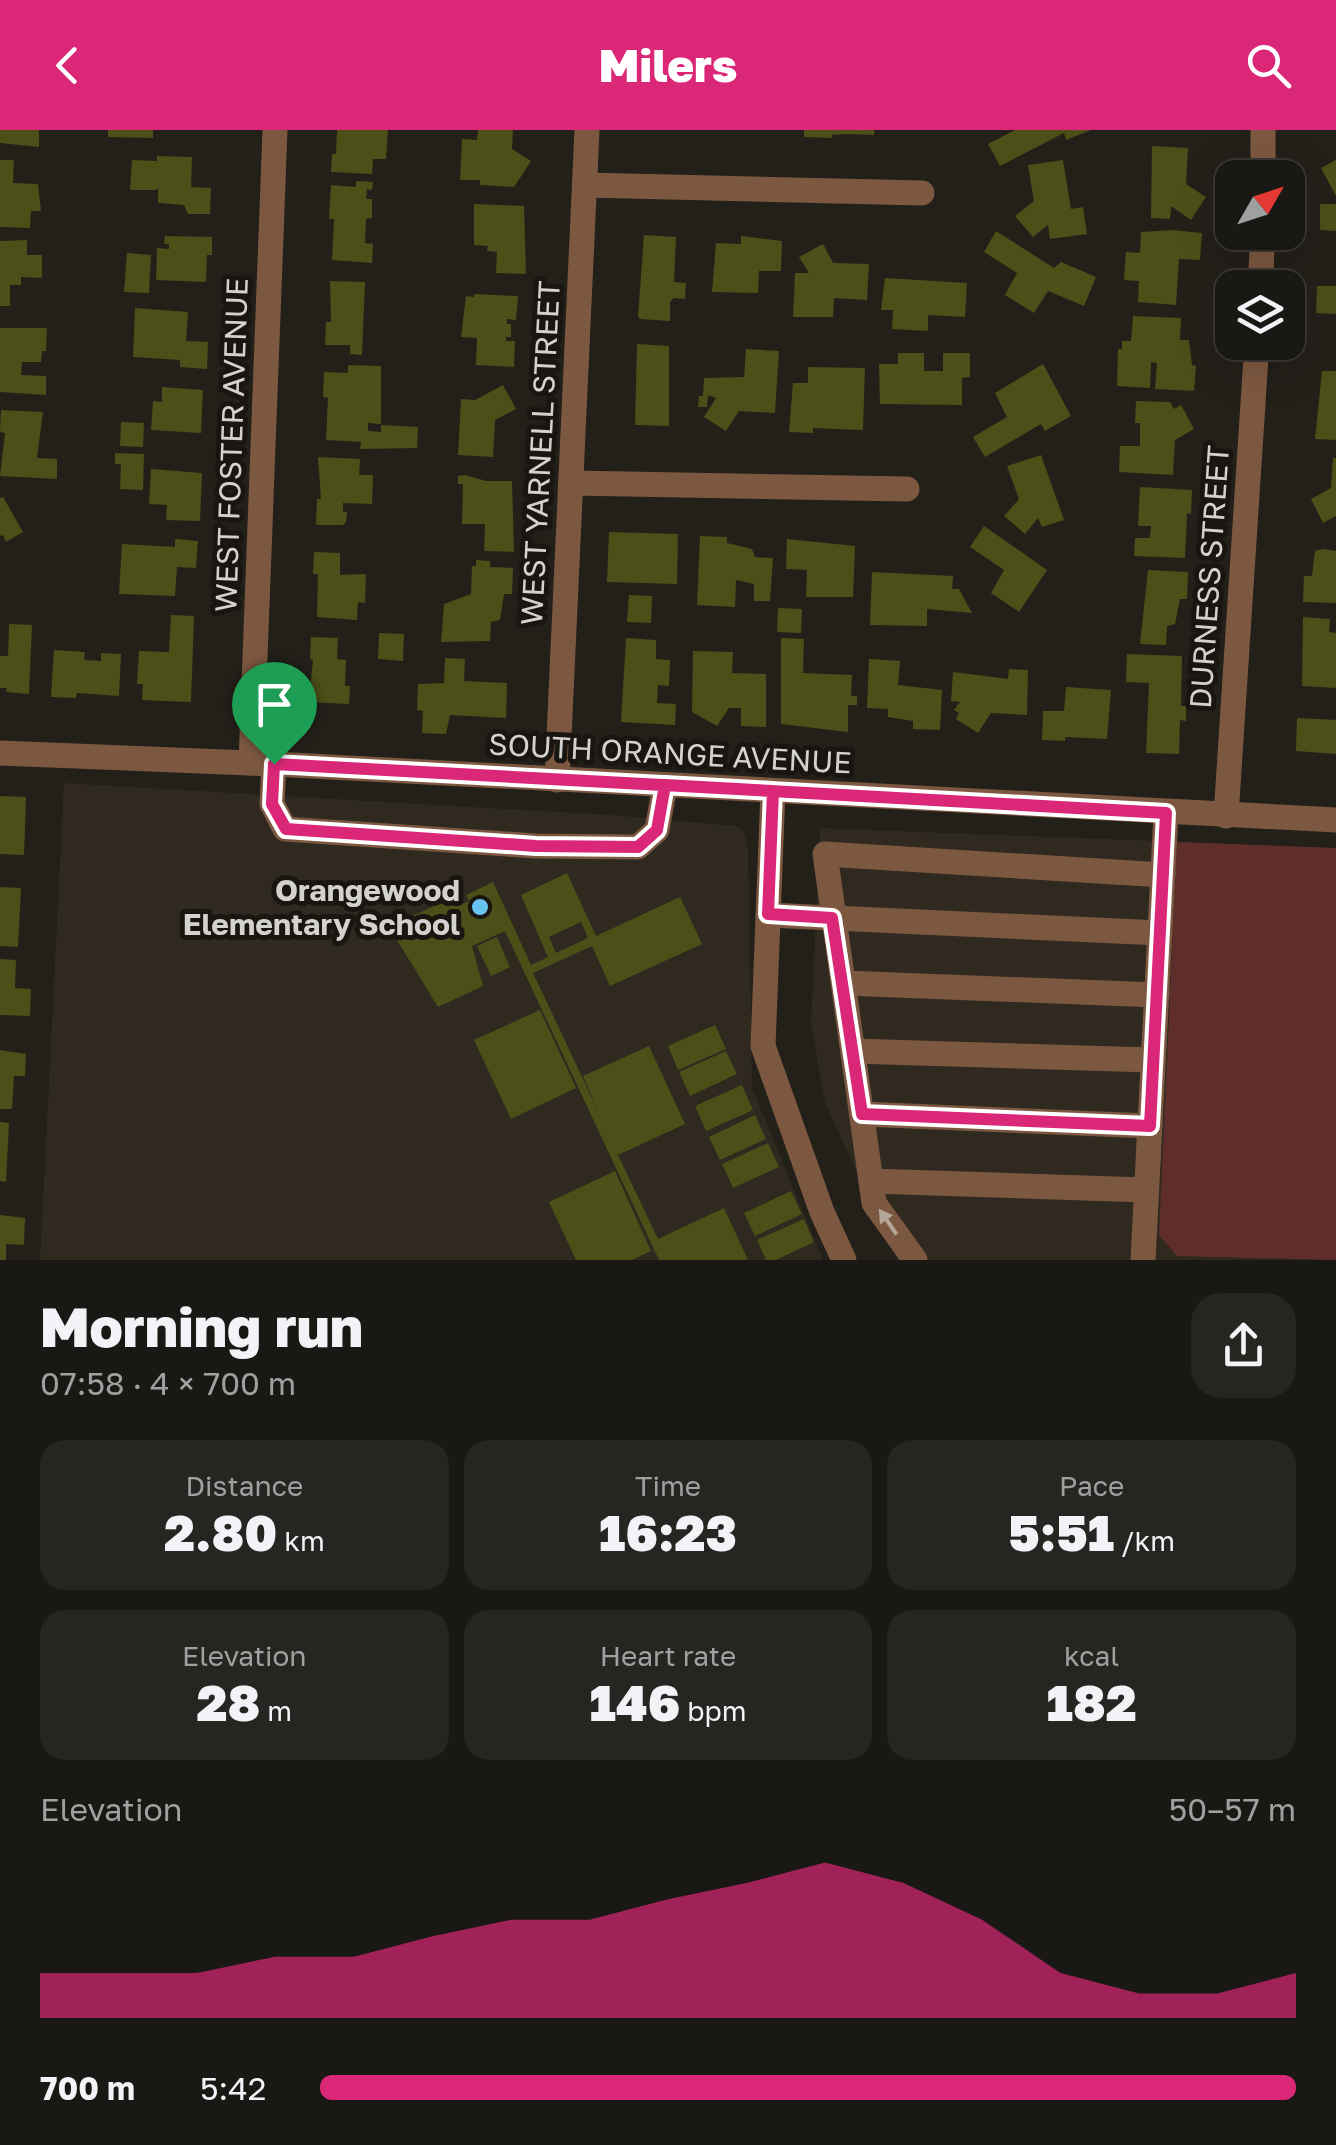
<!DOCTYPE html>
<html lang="en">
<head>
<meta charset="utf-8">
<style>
  :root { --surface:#1a1814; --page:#272522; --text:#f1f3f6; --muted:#9fa0a0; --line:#383734; --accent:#db2777 }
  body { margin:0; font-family:"Golos Text",sans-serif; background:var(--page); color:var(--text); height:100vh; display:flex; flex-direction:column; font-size:38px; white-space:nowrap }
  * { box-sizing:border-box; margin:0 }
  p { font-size:32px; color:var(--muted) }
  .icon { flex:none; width:55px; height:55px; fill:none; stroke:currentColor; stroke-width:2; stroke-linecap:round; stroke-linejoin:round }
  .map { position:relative; height:1130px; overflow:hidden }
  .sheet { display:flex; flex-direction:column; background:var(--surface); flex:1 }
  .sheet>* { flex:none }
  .needle { width:65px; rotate:51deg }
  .controls { position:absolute; left:1215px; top:30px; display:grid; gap:20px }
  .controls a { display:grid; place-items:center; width:90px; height:90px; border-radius:20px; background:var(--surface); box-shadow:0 10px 40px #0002,0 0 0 2px var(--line); font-size:50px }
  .pin { position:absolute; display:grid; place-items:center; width:85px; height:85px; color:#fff; margin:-102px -42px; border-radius:50% 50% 50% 0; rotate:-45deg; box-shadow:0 0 10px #0007 }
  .pin .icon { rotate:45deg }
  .round { display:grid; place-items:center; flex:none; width:105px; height:105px; border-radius:30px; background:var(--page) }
  .summary { display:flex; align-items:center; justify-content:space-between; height:170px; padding:0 40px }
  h1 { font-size:55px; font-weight:800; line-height:75px }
  .metrics { display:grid; grid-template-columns:repeat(3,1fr); gap:15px; height:170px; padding:10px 40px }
  .metrics div { display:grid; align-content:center; border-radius:25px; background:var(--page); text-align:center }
  .metrics b { font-size:50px; font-weight:800 }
  .metrics small { font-size:28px; font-weight:400 }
  .metrics p { font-size:28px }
  .chart { height:280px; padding:20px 40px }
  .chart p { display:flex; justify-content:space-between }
  .chart svg { width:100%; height:180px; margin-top:10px; fill:var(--accent); opacity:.7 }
  ul { padding:0 40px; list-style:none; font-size:32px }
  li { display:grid; grid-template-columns:160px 120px 1fr; align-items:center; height:75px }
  li i { height:25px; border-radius:12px; background:var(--accent) }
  header { display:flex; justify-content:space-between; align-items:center; height:130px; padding:0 40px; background:var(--accent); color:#fff; font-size:45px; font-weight:800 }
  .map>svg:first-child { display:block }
  .built { fill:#2f291f }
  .green { fill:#5f2e2b }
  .building { fill:#4c4f18; fill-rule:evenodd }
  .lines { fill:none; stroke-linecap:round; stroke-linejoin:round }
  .minor { stroke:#7d5840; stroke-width:25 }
  .oneway { fill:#b6a79d }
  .route-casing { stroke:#fff; stroke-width:20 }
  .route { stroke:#db2777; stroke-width:12 }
  .poi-dot { fill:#67c4f0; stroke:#191611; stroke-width:4 }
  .labels { text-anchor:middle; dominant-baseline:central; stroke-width:10; stroke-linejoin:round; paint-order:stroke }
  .street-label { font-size:30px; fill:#d4d2cf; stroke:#191611 }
  .poi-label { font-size:30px; font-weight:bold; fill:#d4d2cf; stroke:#191611; text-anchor:end }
</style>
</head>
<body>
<header><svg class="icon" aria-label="back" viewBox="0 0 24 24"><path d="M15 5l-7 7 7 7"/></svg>Milers<svg class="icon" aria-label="search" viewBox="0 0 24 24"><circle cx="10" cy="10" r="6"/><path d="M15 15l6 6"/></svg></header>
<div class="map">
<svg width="1336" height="1130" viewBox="0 0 1336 1130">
  <rect width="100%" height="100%" fill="#23201a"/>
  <g class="built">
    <polygon points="64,653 610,685 736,696 744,702 748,715 752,958 823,1130 40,1130"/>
    <polygon points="820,698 1336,718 1336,1130 897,1130 825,973 811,894"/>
  </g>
  <polygon class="green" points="1177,712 1336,718 1336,1130 1177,1126 1159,1105"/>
  <g class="building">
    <polygon points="0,0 39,0 39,17 0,13"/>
    <polygon points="108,0 153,0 153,8 108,7"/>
    <polygon points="337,0 388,0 386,29 373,29 372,44 331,42 332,24 336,24"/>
    <polygon points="478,0 513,0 512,19 531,31 514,57 480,55 480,50 460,50 462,9 477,10"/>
    <polygon points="804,0 874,0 874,5 847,4 832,5 832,8 804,7"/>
    <polygon points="1015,0 1091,0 1066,10 1064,3 1000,36 988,14"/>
    <polygon points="1152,16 1188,18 1186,54 1206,67 1191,90 1171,76 1170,89 1151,88"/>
    <polygon points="157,26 192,27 191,57 211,58 210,84 188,84 184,75 158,73 158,58 156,60 130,60 132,30 157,31"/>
    <polygon points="0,30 14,30 13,53 38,54 41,81 31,81 30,98 0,97"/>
    <polygon points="1063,30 1071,79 1083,77 1087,104 1050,109 1048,95 1033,107 1015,86 1034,71 1028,35"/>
    <polygon points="1336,30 1336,66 1321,38"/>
    <polygon points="356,51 373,52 372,60 367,59 366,69 372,69 372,88 366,89 365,113 373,114 372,133 332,130 334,89 329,89 331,55 356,57"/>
    <polygon points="474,74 524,76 526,144 496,143 497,122 487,121 488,116 474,115"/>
    <polygon points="1320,74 1336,74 1336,101 1320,100"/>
    <polygon points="1172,100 1202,103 1200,130 1179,129 1176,175 1138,172 1139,151 1124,150 1126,122 1140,123 1141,102"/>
    <polygon points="996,101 1054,138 1061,132 1096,147 1084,176 1048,161 1034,183 1005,165 1017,143 984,122"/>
    <polygon points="644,105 676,107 674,152 686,153 685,169 674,168 670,172 670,191 640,189 638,186"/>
    <polygon points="165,106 212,107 212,125 207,125 206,152 156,150 157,118 169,119 169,114 164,114"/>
    <polygon points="741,106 782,111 781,141 759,141 758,163 712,162 716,113 741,114"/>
    <polygon points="27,110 27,125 42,125 42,148 21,147 21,155 10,155 10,176 0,176 0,111"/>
    <polygon points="823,114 833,133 869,134 867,170 834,168 833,187 793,187 795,143 809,143 799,127"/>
    <polygon points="127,123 151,125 149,163 124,162"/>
    <polygon points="885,148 967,153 965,187 928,185 928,201 892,199 893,180 881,180"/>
    <polygon points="330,151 365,152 362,225 350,224 350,215 325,215 326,192 331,192"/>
    <polygon points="1317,156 1336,156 1336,184 1316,183"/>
    <polygon points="474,164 518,166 516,190 507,189 507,194 511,194 511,207 506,207 506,211 515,211 514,237 476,235 477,208 461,207 466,166 474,167"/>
    <polygon points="135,178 188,182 186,211 208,212 207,239 180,237 180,230 133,227"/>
    <polygon points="1133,186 1181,188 1180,210 1189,210 1192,235 1196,236 1194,261 1155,259 1157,233 1151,232 1150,258 1117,256 1118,219 1122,219 1122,211 1131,211"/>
    <polygon points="0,198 47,198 46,221 42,221 41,232 22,232 21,245 46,246 46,265 0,262"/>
    <polygon points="637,214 669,216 669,296 635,295"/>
    <polygon points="746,219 779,221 775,283 739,281 726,301 704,287 716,268 708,265 707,277 698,277 699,266 703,266 704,248 744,247"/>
    <polygon points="898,223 924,223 924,241 943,241 943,223 970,223 970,247 962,248 962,275 880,274 879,234 898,234"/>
    <polygon points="1043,234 1071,286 1045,301 1041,294 985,327 973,307 1007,287 995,263"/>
    <polygon points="348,235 381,236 381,294 368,293 368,301 381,302 381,295 418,297 417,318 360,319 361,312 326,310 328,268 323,267 324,242 348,243"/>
    <polygon points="808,237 865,238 863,300 813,298 813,303 789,302 793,253 808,253"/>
    <polygon points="1322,241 1336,241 1336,310 1315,309"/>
    <polygon points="503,255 516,279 495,290 493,327 458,325 461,269 475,270"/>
    <polygon points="162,257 203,260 201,303 151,300 153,271 162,272"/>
    <polygon points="1136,271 1170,272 1174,279 1181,275 1194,299 1175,310 1173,345 1119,342 1120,316 1140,316 1140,293 1135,293"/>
    <polygon points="1,280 43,282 37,328 57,329 57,349 0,346 5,303 0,302"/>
    <polygon points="121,292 144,293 143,317 120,316"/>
    <polygon points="115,323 144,324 143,360 120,359 121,334 115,334"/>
    <polygon points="1041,325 1064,390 1042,397 1038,388 1025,404 1004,386 1019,369 1007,336"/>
    <polygon points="318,327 360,329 359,345 373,345 372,374 343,373 343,382 347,382 346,392 343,395 316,395 317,369 321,369"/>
    <polygon points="1333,328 1336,328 1336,386 1323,393 1311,369 1331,358"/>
    <polygon points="151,339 202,343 200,391 166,390 167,375 149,374"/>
    <polygon points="465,345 486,351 512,351 514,422 484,421 485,394 462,394 463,354 458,354 458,346"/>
    <polygon points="1140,357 1192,360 1191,384 1187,383 1185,428 1134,426 1135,408 1150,408 1151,396 1138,396"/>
    <polygon points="3,367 23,402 6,412 3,405 0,406 0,368"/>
    <polygon points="984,396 1047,440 1019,482 991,463 1004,440 970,417"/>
    <polygon points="609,402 678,404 677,454 607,452"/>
    <polygon points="700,406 727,407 727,413 752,419 755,427 773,428 770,471 754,471 754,454 736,450 735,477 697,475"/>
    <polygon points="175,409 198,411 196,438 177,437 175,466 119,464 122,414 175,417"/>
    <polygon points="787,409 855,416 853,467 806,467 807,440 786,439"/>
    <polygon points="1323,419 1336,421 1336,473 1303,472 1304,446 1312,446 1315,421"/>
    <polygon points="314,422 340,423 340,445 366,444 365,473 358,472 357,490 317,487 318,444 313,444"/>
    <polygon points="476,430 490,431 490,437 513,438 512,464 504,464 500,490 491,492 490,511 441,512 444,474 471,464 472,436 476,436"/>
    <polygon points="1148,440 1188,442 1187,469 1180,469 1175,494 1167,496 1166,515 1140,514"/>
    <polygon points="872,442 953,446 952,459 959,459 972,483 927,479 927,496 870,495"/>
    <polygon points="629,465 652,466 651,493 627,492"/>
    <polygon points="778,478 802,479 801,503 777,502"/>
    <polygon points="171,485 194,486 191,572 142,570 143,554 137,554 139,521 169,522"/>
    <polygon points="1303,487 1330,489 1329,502 1336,503 1336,558 1302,556"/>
    <polygon points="9,494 32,495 29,564 6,562 7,558 0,558 0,526 8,526"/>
    <polygon points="379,503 404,504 403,531 378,529"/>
    <polygon points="311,507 338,508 337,529 346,530 345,556 350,556 349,574 309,572 313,530 310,529"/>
    <polygon points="626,508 656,510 656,529 670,530 669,556 658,555 657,573 676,574 675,595 621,592"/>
    <polygon points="781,508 804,509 803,543 852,545 851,566 857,566 857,575 848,575 848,602 781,594"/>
    <polygon points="54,520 85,522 84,530 101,531 101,523 121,524 119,566 77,563 76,568 51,567"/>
    <polygon points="693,521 733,522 732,543 766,544 766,597 741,596 741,578 729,578 717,596 692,582"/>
    <polygon points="1127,524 1182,526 1181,576 1186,576 1186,591 1180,590 1179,624 1146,623 1149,553 1126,552"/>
    <polygon points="445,528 465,529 464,551 507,553 506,588 450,585 446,604 422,603 423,581 417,580 418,554 444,553"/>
    <polygon points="869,529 900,531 898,555 942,560 940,600 913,599 913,591 888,587 888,579 867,578"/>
    <polygon points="1009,539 1028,540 1027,585 991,583 978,603 956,589 959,583 954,580 960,572 951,571 953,542 1008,549"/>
    <polygon points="1066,557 1111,560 1107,609 1065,607 1065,611 1042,610 1043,581 1064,581"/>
    <polygon points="1297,588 1336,590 1336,624 1296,621"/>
    <polygon points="0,666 26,667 24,725 0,724"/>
    <path d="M567,743L596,806L680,767L702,814L610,856L592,816L533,843L600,985L583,946L649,916L685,994L618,1025L658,1109L724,1078L748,1130H659L505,801L472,816L483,856L438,877L389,797L455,766L460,775L469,771L466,765L493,752L531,835L548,827L521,765ZM581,792L588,808L556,823L549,807Z"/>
    <polygon points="0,757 21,758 18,817 0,816"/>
    <polygon points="497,807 510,837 491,846 477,816"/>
    <polygon points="0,829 16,830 15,858 31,859 30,886 0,885"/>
    <polygon points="540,880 576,958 511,989 474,910"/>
    <polygon points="715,895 726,919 678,940 668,916"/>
    <polygon points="0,920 26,924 25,946 14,946 12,979 0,979"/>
    <polygon points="726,921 737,944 690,966 679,942"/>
    <polygon points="742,955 753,980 706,1001 695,976"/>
    <polygon points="755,985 766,1009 720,1030 709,1007"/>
    <polygon points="0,992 9,993 6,1052 0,1051"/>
    <polygon points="768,1013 779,1037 733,1058 722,1034"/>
    <polygon points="615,1041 651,1121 632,1130 576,1130 549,1072"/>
    <polygon points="791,1061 802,1084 755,1106 744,1083"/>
    <polygon points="0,1085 25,1088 24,1115 6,1114 6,1130 0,1130"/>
    <polygon points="804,1089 814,1112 776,1130 766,1130 757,1110"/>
  </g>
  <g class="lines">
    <g class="minor">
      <polyline points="1263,48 1263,0"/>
      <polyline points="585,55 922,63"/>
      <polyline points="1260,158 1263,102"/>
      <polyline points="571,353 907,359"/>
      <polyline points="0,623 274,634 1336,690"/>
      <polyline points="251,633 275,0"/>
      <polyline points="274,634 272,674 285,699 536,716 638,717 657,700 665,655"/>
      <polyline points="557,650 587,0"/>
      <polyline points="773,661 763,916 822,1082 844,1130"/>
      <polyline points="1226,686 1257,212"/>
      <polyline points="768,785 1160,803"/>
      <polyline points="844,853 1157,865"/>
      <polyline points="853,921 1153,930"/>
      <polyline points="862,984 1150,996"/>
      <polyline points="871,1051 1146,1060"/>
      <polyline points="915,1130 874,1073 825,724 1163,745"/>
      <polyline points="1143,1130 1166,683"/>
    </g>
  </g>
  <defs><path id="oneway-solid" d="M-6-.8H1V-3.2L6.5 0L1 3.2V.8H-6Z" transform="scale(2.5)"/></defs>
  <use class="oneway" href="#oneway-solid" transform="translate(888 1092) rotate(-125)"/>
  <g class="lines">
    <g class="route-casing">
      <path id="route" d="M274,634L272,674L286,699L536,716L638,717L657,700L665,655L773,661L768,784L832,788L862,984L1150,996L1166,683C869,666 571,650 274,634"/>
    </g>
    <use href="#route" class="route"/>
  </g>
  <circle class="poi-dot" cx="480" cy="777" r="10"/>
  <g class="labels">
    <g class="street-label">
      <text transform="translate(231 315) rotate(-88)">WEST FOSTER AVENUE</text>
      <text transform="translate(540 323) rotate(-87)">WEST YARNELL STREET</text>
      <text transform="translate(1209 447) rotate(-86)">DURNESS STREET</text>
      <text transform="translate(670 623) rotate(3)">SOUTH ORANGE AVENUE</text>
    </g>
    <g class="poi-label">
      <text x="460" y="760">Orangewood<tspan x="460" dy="34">Elementary School</tspan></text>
    </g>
  </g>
</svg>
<div class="controls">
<a><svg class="needle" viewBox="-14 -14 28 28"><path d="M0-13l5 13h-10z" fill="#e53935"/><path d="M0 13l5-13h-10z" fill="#9fa0a0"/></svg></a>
<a><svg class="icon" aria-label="layers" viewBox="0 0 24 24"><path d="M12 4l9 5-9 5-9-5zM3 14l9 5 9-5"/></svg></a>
</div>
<div class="pin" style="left:274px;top:634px;background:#1e9e55"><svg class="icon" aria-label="arrive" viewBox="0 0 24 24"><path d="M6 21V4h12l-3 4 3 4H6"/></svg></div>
</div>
<section class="sheet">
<div class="summary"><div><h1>Morning run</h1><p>07:58 · 4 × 700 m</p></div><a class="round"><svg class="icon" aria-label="share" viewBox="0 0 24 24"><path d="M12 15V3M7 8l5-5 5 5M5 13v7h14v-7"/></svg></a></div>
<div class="metrics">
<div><p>Distance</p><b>2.80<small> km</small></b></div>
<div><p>Time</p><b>16:23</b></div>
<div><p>Pace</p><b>5:51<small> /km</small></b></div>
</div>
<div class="metrics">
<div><p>Elevation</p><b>28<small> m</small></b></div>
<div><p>Heart rate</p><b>146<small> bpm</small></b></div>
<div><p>kcal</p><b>182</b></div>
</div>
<div class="chart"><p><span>Elevation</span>50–57 m</p>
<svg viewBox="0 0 160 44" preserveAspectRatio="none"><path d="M0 44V33L10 33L20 33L30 29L40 29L50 24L60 20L70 20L80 15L90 11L100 6L110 11L120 20L130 33L140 38L150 38L160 33V44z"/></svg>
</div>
<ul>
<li><b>700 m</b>5:42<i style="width:100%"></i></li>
</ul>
</section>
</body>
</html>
